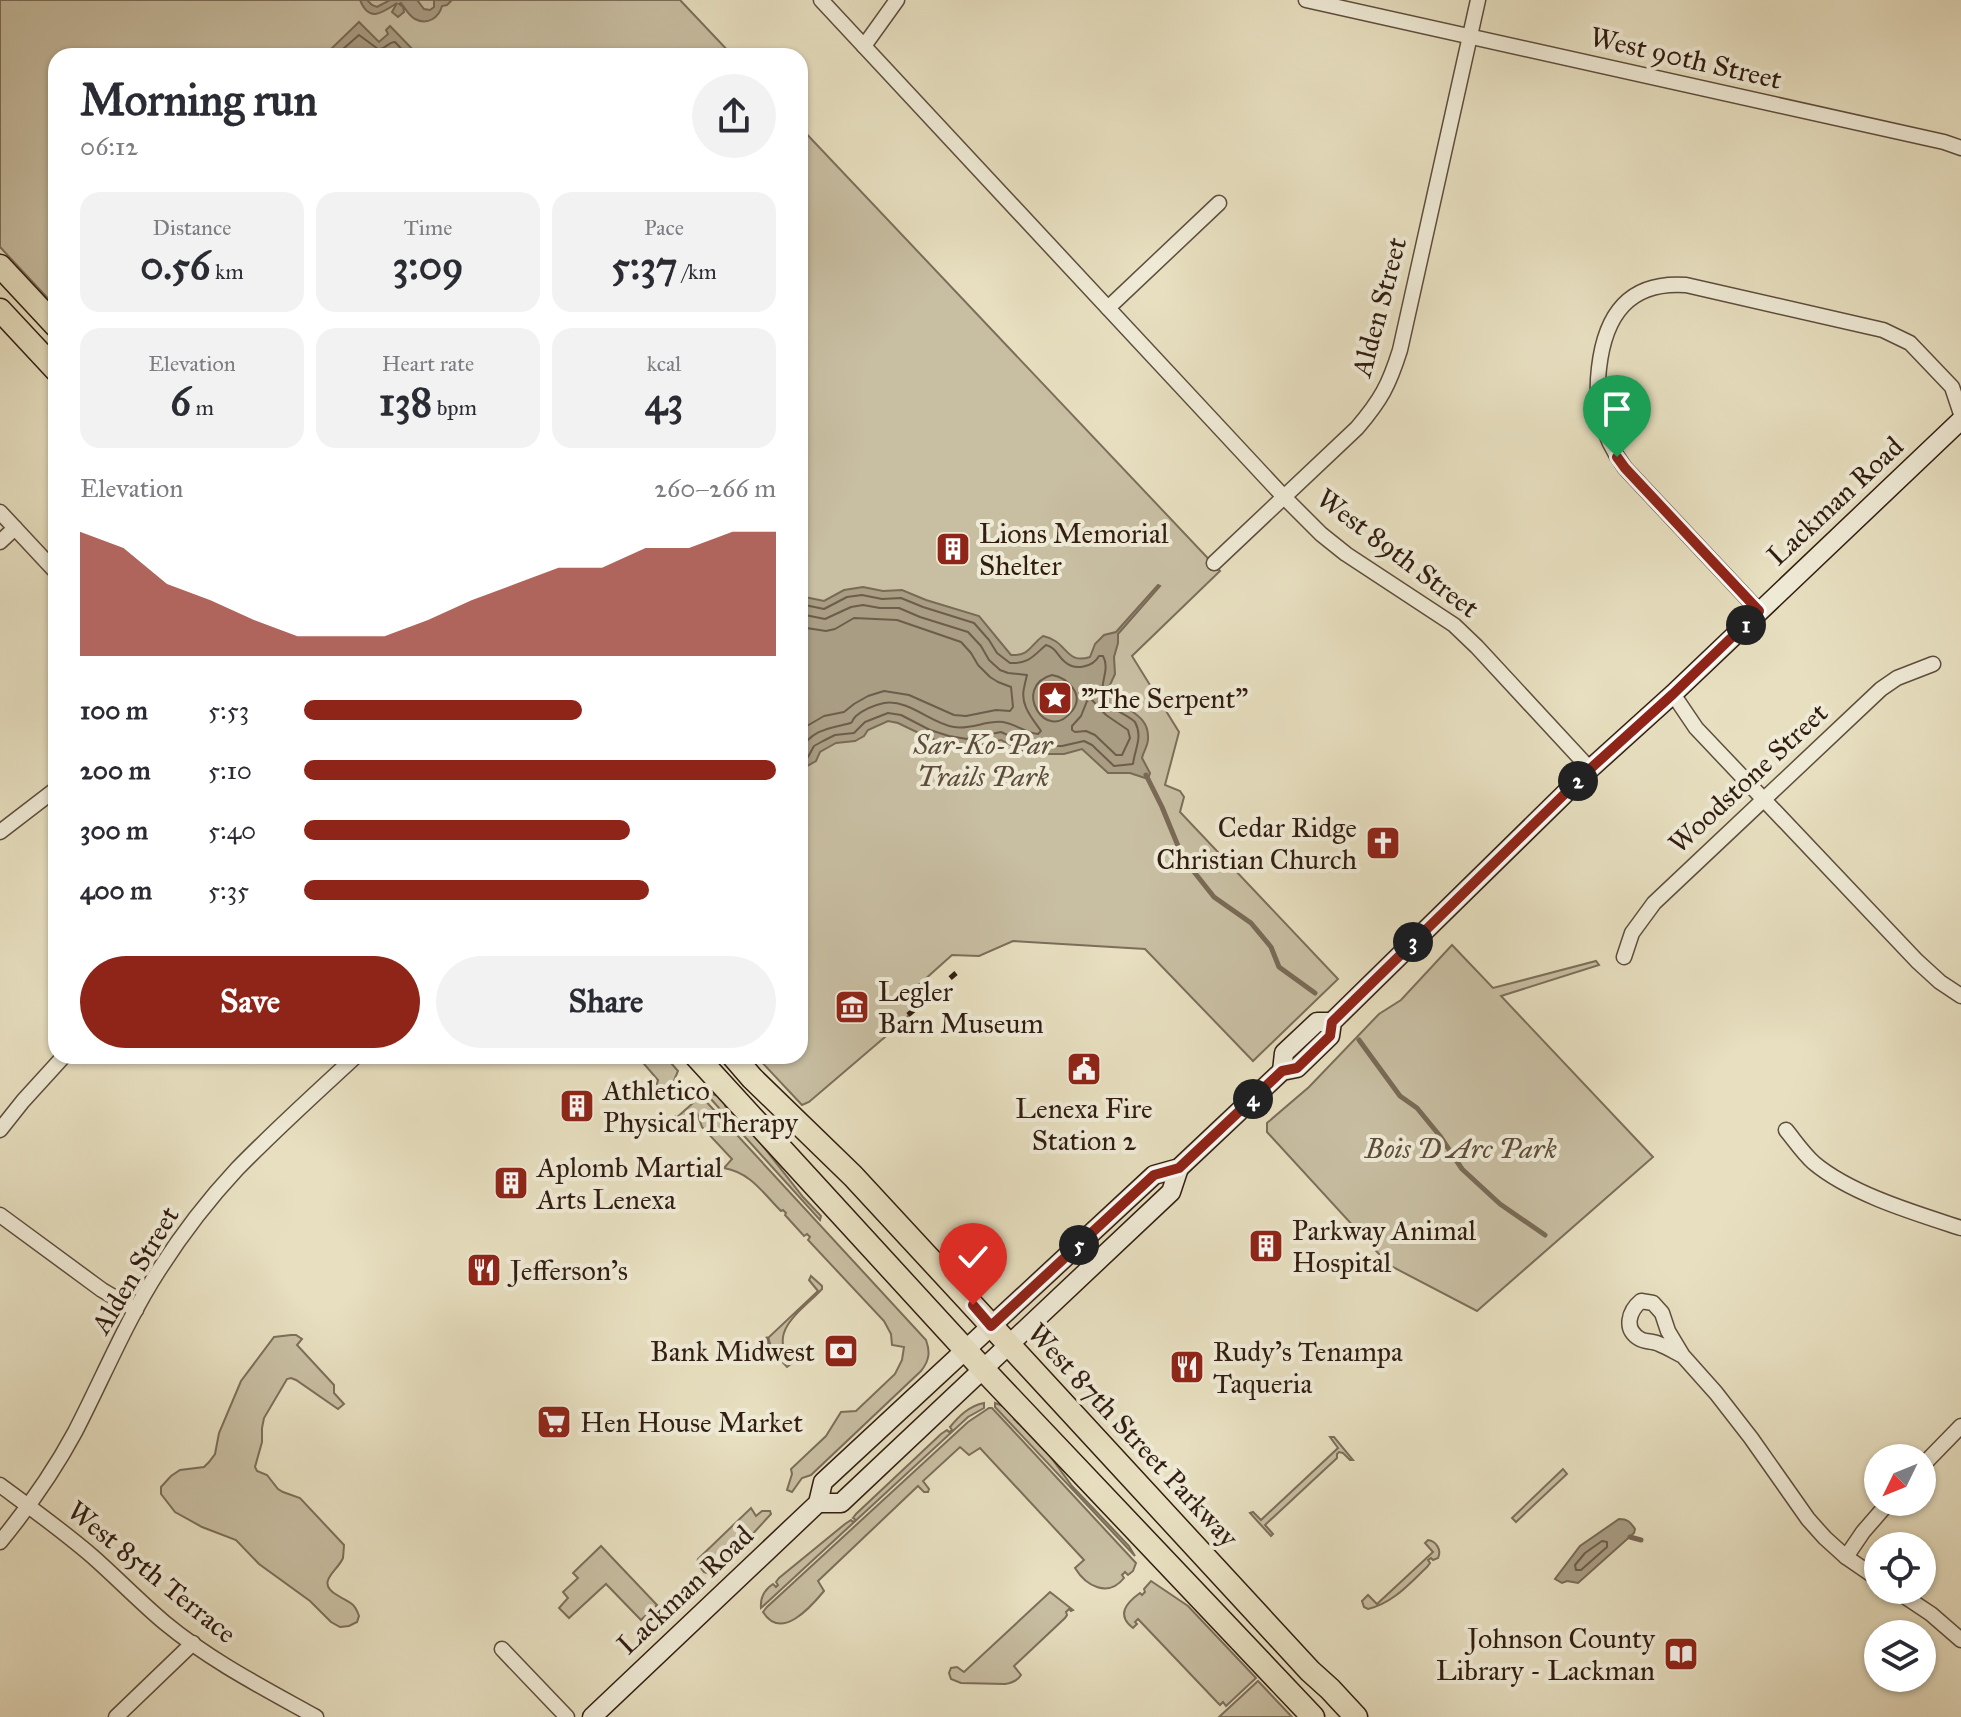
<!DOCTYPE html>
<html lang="en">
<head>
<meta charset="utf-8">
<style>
  :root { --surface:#fff; --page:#f2f2f3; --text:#2b2b33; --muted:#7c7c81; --accent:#8f2418 }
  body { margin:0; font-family:"IM FELL Great Primer",serif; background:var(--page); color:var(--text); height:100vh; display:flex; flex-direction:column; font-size:30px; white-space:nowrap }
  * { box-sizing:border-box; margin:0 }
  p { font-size:26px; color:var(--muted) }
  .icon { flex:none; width:44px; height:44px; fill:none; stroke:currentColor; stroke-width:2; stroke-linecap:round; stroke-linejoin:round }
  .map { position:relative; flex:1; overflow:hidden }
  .details { position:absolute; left:48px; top:48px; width:760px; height:1016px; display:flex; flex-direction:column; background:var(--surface); border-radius:24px; box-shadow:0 2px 6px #0004 }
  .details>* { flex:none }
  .needle { width:52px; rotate:227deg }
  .tools { position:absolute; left:1864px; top:1444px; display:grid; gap:16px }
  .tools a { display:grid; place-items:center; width:72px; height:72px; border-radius:50%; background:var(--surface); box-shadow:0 2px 6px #0004; font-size:40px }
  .pin { position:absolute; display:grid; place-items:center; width:68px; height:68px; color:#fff; margin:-82px -34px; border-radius:50% 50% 50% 0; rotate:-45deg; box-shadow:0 0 8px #0007 }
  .pin .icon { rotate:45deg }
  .km { position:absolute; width:40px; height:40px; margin:-20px; border-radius:50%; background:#222; color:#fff; font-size:22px; line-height:40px; text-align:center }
  .round { display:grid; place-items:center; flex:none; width:84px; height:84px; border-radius:42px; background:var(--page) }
  .head { display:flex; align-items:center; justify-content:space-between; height:136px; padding:0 32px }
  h1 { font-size:44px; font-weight:800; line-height:60px }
  .figures { display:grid; grid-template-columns:repeat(3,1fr); gap:12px; height:136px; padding:8px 32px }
  .figures div { display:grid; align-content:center; border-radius:20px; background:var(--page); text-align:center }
  .figures b { font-size:40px; font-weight:800 }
  .figures small { font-size:22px; font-weight:400 }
  .figures p { font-size:22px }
  .chart { height:224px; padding:16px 32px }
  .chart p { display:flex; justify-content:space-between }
  .chart svg { width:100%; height:144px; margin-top:8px; fill:var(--accent); opacity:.7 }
  .action { display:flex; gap:16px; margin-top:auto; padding:16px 32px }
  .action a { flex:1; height:92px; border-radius:48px; background:var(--accent); color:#fff; font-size:32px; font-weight:800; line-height:92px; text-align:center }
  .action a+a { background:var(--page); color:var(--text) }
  ul { padding:0 32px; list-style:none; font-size:26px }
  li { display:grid; grid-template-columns:128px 96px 1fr; align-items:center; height:60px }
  li i { height:20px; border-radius:10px; background:var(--accent) }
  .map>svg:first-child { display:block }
  .green { fill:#c8bea2; stroke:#7c6e5a; stroke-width:2 }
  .water { fill:#a99d84; stroke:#796a56; stroke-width:2; fill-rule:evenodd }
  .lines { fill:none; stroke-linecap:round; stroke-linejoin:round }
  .shore { stroke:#6d5d4a; stroke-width:2 }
  .stream { stroke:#796a56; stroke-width:5 }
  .minor-casing { stroke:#5e4e3d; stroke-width:17 }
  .secondary-casing { stroke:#311d11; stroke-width:21 }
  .primary-casing { stroke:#311d11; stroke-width:25 }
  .minor { stroke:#efead6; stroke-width:14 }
  .secondary { stroke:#efead6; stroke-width:18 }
  .primary { stroke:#e7dfc0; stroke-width:22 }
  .rail { stroke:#311d11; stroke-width:5; stroke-dasharray:14 14; stroke-linecap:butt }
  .route-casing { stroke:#fff; stroke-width:16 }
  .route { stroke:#8f2418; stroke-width:10 }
  .labels { text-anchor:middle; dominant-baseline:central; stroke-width:8; stroke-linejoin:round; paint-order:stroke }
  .street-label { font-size:28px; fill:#311d11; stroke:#efead6 }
  .poi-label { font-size:28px; fill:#311d11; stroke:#efead6; text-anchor:start }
  .park-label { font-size:28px; font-style:italic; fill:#5e4d3c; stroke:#efead6 }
</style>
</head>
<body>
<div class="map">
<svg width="1961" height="1717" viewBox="0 0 1961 1717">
  <rect width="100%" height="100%" fill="#e7dfc0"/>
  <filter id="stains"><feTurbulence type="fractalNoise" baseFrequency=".0025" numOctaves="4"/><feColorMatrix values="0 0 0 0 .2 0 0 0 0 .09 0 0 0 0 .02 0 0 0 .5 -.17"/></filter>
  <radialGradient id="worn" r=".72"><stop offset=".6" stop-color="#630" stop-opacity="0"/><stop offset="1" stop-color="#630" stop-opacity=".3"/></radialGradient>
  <g class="green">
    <polygon points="0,0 680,0 733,56 56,56 56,307 0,247"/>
    <polygon points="800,127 1220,571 1132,656 1179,732 1165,785 1180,791 1184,797 1180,812 1338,979 1253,1061 1145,949 1013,941 979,956 952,955 913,990 919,999 906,1019 809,1102 802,1105 756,1056 800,1056"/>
    <polygon points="1452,945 1493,988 1596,961 1599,965 1501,996 1653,1157 1477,1311 1389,1265 1267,1132 1267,1123 1309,1087 1379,1014 1401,1000"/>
    <polygon points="636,1056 665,1056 678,1071 673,1083 656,1098 654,1096 658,1080 644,1064 646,1061 643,1058 641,1060"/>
    <polygon points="712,1094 721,1097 727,1104 725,1106 727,1108 730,1107 737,1113 803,1197 821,1216 820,1220 710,1098"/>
    <path d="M701,1096L926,1340C930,1351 930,1360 921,1371L811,1475L802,1478L792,1492L787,1490L792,1474L791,1469L826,1436L841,1412L856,1411L895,1374L902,1360L904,1347L892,1345L891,1334L884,1321L808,1240L810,1237L807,1234L804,1236L785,1215L786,1213L783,1210L781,1211C762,1192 751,1173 724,1168L732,1159L702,1127L697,1113L693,1114L684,1123L676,1118Z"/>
    <path d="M811,1276L822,1286V1289C803,1310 765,1331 792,1363L787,1367L771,1350L768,1338L818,1291L809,1280Z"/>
    <path d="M291,1335H296L302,1339L297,1345L334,1385V1393L344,1404L338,1409L296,1380L291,1378L287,1379L264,1418L262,1428V1442L255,1467L257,1471L267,1475L278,1489L283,1492L300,1498L344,1545C344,1546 343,1558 343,1558C337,1572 315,1582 337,1595C349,1603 354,1601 359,1616L357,1622L349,1626L340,1627L331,1622L310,1601L259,1564L236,1540L202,1527L175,1512L161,1494V1487L171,1476L180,1470L204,1467L209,1462L215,1454L219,1433L241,1381L274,1337Z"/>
    <path d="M984,1403V1408L968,1417L761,1608C760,1597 764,1590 773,1584L776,1587L778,1585L776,1582L779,1578L845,1524L851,1520L853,1522L856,1520L853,1518L856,1514L941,1434L947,1430L949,1432L952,1430L950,1427C959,1416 969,1406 984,1403Z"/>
    <polygon points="995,1403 1006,1407 1016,1417 1014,1419 1018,1423 1020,1421 1036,1437 1072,1486 1129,1546 1135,1556 995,1407"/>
    <path d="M989,1408H992L1006,1423L1136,1563L1133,1571L1128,1575L1125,1572L1122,1575L1124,1578C1108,1598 1086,1586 1075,1568L1084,1560L980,1448L969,1455L960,1447L923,1481L929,1489L928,1492H924L918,1486L818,1581L824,1591C810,1608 781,1641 763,1612L767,1607L968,1422Z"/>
    <polygon points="1330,1437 1334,1437 1353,1460 1350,1460 1343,1453 1339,1452 1337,1454 1337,1458 1265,1525 1273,1534 1271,1536 1250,1513 1253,1512 1261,1520 1338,1448"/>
    <polygon points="1563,1469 1567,1474 1516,1522 1512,1518"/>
    <polygon points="751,1508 756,1516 762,1511 770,1511 771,1514 715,1575 704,1572 697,1563 698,1559"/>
    <path d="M1428,1540C1436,1541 1442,1550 1438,1558L1433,1560L1431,1558L1428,1560L1430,1563L1427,1567C1409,1584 1393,1603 1368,1609L1364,1607L1362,1601L1368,1595L1377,1604L1433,1552L1425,1543Z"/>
    <polygon points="601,1546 657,1605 641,1620 606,1584 569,1618 559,1608 568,1598 563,1592 578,1578 573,1573"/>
    <path d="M1151,1581L1188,1606L1256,1678L1226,1706L1223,1702L1220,1705L1217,1702L1138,1619L1135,1622L1137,1624L1133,1628C1116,1615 1126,1603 1140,1593L1142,1595L1145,1592L1144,1589Z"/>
    <path d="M1050,1592L1073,1610L1071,1611L1069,1609L1066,1612L1067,1615L1065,1618L1014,1666L1021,1675C1018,1680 1011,1683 1005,1684L961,1683L951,1679L949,1673L951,1668L957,1667L964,1672Z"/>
    <polygon points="1258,1681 1292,1717 1219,1717"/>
  </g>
  <g class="water">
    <path d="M360,0H367L372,5L377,7L390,0H417L424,9L430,10L434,7V0H452L447,5L442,6C439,17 428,26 415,19C409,16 405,8 401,3L399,4L403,7L404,12L398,17L392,12L397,3C382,13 369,23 360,0Z"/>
    <polygon points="359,22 379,42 388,34 386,30 390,26 419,56 337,56 331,49"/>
    <path d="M1158,585L1160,586L1118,634V643L1114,657L1115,674L1109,687C1116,711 1150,710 1148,739C1148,746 1143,752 1142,758L1150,773L1148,779L1130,773H1108L1082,749L1064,754H1044L1023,751L1001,740L967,747L947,744L927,737L898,723L888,721L868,730L864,736L855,741L836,743L827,748L820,752L816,761L800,770V596L824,601L844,590L863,587L883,591L902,590L926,600L979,616L1011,655C1030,656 1030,645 1043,636C1068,641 1065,665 1090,657L1095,644L1104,635L1116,632ZM1051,683L1060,686L1069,698L1066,707L1055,714L1046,709L1041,694L1043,687Z"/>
    <path d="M1619,1519C1628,1519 1630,1522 1635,1529L1634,1533L1578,1583L1567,1581L1562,1583L1555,1579L1580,1546Z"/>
  </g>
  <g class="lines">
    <g class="shore">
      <path d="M342,56L343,49L359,35L378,49C385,50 388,42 395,42L408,56"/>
      <path d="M800,604L824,609L847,597L862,595L882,599L901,598L923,607L974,623L989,640L997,653L1010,663C1029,664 1033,656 1046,645C1057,648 1057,656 1065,662C1075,671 1093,667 1099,656H1103C1112,672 1094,688 1108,703C1116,712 1126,714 1135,722C1143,737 1135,748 1133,764L1114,766L1092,745L1084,741L1062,746H1044L1025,743L1001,732L967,739L949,736L930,730L901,715L888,713L865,722L854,733L835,735L823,741L814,746L808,757L800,761"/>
      <path d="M800,614L825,619L851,607L863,605L880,608H899L920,617L968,632L981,646L989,660L1000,670L1008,673L1027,675C1026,679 1025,683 1024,688C1020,705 1032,718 1041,731L1038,734C1025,733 1016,724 1003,722C986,720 971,730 954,727C930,723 909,699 884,703C875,705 863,710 856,716C850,722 855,722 847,724C826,729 813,730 800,750"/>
      <polyline points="800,627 826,631 835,629 854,618 897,620 961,642 971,653 978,665 990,677 998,682 1011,687 1013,707 1010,711 996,710 966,716 954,715 909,695 884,691 868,696 854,704 844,712 824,716 800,730"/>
      <path d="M1052,675C1068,678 1085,695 1072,711C1046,745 1011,686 1052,675Z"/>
      <polygon points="1091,699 1106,715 1128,730 1130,738 1122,755 1116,755 1095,735 1086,731 1075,732 1072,730 1072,726 1081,716 1087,701"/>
      <polygon points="1602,1541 1607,1542 1607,1547 1581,1570 1576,1570 1575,1565 1585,1553"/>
    </g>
    <g class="stream">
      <polyline points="1146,775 1162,807 1183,858 1214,897 1251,923 1271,947 1279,967 1315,993"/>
      <polyline points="1359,1040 1400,1096 1417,1108 1440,1136 1462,1169 1500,1204 1545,1235"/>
      <polyline points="675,1118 678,1121"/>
      <polyline points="767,1339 770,1349"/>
      <polyline points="1630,1537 1641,1540"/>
    </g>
    <g class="minor-casing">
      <g id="minor">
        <polyline points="821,0 1284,497 1321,534 1346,554 1454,625 1477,647 1590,769"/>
        <polyline points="1306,0 1944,142 1961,148"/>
        <polyline points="864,46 897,0"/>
        <polyline points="1108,308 1219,203"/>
        <polyline points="0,512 56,572"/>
        <polyline points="0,542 15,528"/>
        <path d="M1214,563L1357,428C1381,400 1389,385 1400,350L1478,0"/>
        <path d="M1759,611L1625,468C1614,453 1605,436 1601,418C1597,401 1597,385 1599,368C1605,315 1629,281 1686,285L1883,330L1910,343L1952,387L1961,414"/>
        <polyline points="1673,694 1696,728 1917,961 1940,982 1961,996"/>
        <polyline points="0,832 56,789"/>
        <polyline points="1624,957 1632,933 1654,903 1881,689 1897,678 1933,664"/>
        <polyline points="0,1130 23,1101 64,1056"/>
        <path d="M1786,1130C1795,1141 1803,1153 1814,1163C1851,1194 1915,1213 1961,1228"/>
        <polyline points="0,1215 102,1290 136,1310"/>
        <path d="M1683,1356C1675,1352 1667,1347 1659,1344C1654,1341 1645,1342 1640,1339C1623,1329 1629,1311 1641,1301L1653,1303L1662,1313L1668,1331L1683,1356L1716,1393L1751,1438L1808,1519L1825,1538L1846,1557L1878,1579"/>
        <polyline points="1922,1466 1961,1426"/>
        <path d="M0,1485C31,1508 63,1531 92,1556C117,1578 140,1602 165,1623C211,1661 264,1688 316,1717"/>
        <path d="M0,1542C28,1508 54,1471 75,1432C103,1378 126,1321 159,1270C182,1234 208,1200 237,1169C275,1130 316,1093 356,1056"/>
        <polyline points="1846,1557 1863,1532 1889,1502"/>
        <polyline points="1895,1590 1931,1614 1961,1640"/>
        <polyline points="502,1649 567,1717"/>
        <polyline points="116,1717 193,1643"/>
      </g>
    </g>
    <g class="secondary-casing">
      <g id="secondary">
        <polyline points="1282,1071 1284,1053 1317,1022 1332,1022"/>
        <polyline points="818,1503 841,1503 1171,1192 1179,1168"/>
        <polyline points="592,1717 818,1503 823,1482 1154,1175 1179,1168 1282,1071 1297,1068 1330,1036 1332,1022 1590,769 1673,694 1961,420"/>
      </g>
    </g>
    <g class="primary-casing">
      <g id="primary">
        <polyline points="0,266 56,326"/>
        <polyline points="0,310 56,370"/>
        <polyline points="696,1056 983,1369 1313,1717"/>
        <polyline points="733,1056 752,1078 853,1176 965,1297 1310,1671 1330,1689 1356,1717"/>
      </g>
    </g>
    <use href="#minor" class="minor"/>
    <use href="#secondary" class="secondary"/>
    <use href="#primary" class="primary"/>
    <polyline class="rail" points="908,1015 956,973"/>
  </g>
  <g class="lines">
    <g class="route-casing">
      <polyline id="route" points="973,1305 991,1326 1154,1175 1179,1168 1282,1071 1297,1068 1330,1036 1332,1022 1590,769 1673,694 1759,611 1625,468 1617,457"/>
    </g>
    <use href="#route" class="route"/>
  </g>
  <defs>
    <g id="building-square" transform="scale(1.8)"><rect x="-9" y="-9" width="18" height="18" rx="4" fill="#8f2418" stroke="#efead6"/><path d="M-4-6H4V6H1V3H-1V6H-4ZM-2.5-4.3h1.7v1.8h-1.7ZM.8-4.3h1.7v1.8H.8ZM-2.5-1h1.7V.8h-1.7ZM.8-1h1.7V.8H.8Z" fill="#fff"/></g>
    <g id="sight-square" transform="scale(1.8)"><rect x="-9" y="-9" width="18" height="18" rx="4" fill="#8f2418" stroke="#efead6"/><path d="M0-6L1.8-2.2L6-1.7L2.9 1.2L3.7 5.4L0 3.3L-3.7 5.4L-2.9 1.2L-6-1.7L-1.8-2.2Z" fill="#fff"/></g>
    <g id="church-square" transform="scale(1.8)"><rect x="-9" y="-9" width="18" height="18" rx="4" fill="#8f2418" stroke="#efead6"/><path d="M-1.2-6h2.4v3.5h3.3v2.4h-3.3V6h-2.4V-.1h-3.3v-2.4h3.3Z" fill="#fff"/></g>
    <g id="museum-square" transform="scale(1.8)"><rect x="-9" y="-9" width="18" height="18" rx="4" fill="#8f2418" stroke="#efead6"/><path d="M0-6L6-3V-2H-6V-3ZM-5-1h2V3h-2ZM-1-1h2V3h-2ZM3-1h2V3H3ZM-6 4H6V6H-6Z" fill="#fff"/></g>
    <g id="civic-square" transform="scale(1.8)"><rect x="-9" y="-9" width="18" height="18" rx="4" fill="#8f2418" stroke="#efead6"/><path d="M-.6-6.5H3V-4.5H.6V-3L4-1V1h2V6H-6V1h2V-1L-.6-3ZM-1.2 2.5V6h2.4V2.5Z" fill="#fff"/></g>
    <g id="restaurant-square" transform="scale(1.8)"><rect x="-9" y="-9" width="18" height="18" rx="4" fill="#8f2418" stroke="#efead6"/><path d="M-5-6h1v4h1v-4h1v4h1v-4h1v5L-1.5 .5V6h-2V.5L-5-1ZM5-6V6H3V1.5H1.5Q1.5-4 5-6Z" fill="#fff"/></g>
    <g id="bank-square" transform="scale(1.8)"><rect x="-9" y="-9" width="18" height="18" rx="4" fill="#8f2418" stroke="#efead6"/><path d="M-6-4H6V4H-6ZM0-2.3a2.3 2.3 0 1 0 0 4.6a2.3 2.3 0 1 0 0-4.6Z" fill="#fff"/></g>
    <g id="supermarket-square" transform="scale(1.8)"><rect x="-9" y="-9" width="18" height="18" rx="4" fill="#8f2418" stroke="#efead6"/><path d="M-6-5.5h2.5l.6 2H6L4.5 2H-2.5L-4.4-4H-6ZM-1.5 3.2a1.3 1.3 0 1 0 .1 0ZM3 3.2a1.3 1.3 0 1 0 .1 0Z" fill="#fff"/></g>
    <g id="library-square" transform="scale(1.8)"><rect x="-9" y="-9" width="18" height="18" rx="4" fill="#8f2418" stroke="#efead6"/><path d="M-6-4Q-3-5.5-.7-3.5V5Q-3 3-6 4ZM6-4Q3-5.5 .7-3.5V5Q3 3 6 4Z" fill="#fff"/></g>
  </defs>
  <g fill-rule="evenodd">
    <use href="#building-square" x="953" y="549"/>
    <use href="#sight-square" x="1055" y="698"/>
    <use href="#church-square" x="1383" y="843"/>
    <use href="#museum-square" x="852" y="1007"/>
    <use href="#civic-square" x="1084" y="1069"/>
    <use href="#building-square" x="577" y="1106"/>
    <use href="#building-square" x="511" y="1183"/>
    <use href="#building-square" x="1266" y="1246"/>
    <use href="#restaurant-square" x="484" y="1270"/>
    <use href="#bank-square" x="841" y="1351"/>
    <use href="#restaurant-square" x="1187" y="1367"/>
    <use href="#supermarket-square" x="554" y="1422"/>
    <use href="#library-square" x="1681" y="1654"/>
  </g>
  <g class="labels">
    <g class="street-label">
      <text transform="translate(1686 58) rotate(13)">West 90th Street</text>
      <text transform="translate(1379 307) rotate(-75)">Alden Street</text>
      <text transform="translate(1835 501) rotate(-43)">Lackman Road</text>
      <text transform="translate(1398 553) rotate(37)">West 89th Street</text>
      <text transform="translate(1748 778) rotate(-43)">Woodstone Street</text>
      <text transform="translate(135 1270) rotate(-59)">Alden Street</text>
      <text transform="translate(1133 1435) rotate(47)">West 87th Street Parkway</text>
      <text transform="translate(152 1572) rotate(39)">West 85th Terrace</text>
      <text transform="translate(685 1590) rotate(-43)">Lackman Road</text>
    </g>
    <g class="poi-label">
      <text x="979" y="533">Lions Memorial<tspan x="979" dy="32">Shelter</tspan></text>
      <text x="1081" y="698">"The Serpent"</text>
      <text x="1357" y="827" text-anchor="end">Cedar Ridge<tspan x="1357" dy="32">Christian Church</tspan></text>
      <text x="878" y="991">Legler<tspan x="878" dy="32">Barn Museum</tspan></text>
      <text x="603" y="1090">Athletico<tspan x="603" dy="32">Physical Therapy</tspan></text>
      <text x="1084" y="1108" text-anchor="middle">Lenexa Fire<tspan x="1084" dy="32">Station 2</tspan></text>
      <text x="537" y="1167">Aplomb Martial<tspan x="537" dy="32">Arts Lenexa</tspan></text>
      <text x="1292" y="1230">Parkway Animal<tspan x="1292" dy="32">Hospital</tspan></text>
      <text x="510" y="1270">Jefferson's</text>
      <text x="815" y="1351" text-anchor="end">Bank Midwest</text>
      <text x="1213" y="1351">Rudy's Tenampa<tspan x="1213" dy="32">Taqueria</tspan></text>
      <text x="580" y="1422">Hen House Market</text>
      <text x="1655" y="1638" text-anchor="end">Johnson County<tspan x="1655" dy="32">Library - Lackman</tspan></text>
    </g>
    <g class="park-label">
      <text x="983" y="744">Sar-Ko-Par<tspan x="983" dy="32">Trails Park</tspan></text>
      <text x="1461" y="1148">Bois D Arc Park</text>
    </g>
  </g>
  <rect width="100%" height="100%" filter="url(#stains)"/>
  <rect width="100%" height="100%" fill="url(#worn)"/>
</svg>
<div class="tools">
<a><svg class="needle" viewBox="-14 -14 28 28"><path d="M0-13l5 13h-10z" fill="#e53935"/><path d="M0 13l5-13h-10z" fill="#7c7c81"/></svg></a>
<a><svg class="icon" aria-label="locate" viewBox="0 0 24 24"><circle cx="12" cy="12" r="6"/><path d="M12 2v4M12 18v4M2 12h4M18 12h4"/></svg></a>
<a><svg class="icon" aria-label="layers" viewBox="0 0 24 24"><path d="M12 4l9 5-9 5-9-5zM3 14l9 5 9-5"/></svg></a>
</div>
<div class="pin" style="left:1617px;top:457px;background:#1e9e55"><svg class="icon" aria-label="arrive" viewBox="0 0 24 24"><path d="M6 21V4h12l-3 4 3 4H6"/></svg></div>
<div class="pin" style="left:973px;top:1305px;background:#d93025"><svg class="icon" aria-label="check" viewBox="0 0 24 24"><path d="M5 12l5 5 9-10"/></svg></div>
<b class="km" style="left:1746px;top:625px">1</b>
<b class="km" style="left:1578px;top:781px">2</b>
<b class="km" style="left:1413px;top:942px">3</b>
<b class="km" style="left:1253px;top:1099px">4</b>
<b class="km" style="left:1079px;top:1245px">5</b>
<section class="details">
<div class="head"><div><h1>Morning run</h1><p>06:12</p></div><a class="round"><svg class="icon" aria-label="share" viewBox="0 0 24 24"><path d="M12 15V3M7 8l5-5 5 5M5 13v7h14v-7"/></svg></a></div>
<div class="figures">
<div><p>Distance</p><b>0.56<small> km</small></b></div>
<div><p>Time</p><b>3:09</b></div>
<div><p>Pace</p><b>5:37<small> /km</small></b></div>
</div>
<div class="figures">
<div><p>Elevation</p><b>6<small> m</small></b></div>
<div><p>Heart rate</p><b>138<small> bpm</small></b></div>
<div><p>kcal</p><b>43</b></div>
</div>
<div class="chart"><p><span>Elevation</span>260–266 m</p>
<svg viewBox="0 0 160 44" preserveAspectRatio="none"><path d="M0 44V6L10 11L20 22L30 27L40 33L50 38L60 38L70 38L80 33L90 27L100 22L110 17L120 17L130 11L140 11L150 6L160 6V44z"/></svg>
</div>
<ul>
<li><b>100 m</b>5:53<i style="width:59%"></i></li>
<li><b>200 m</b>5:10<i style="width:100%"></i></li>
<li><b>300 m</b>5:40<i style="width:69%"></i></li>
<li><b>400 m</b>5:35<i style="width:73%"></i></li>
</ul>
<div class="action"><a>Save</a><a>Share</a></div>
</section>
</div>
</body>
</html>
